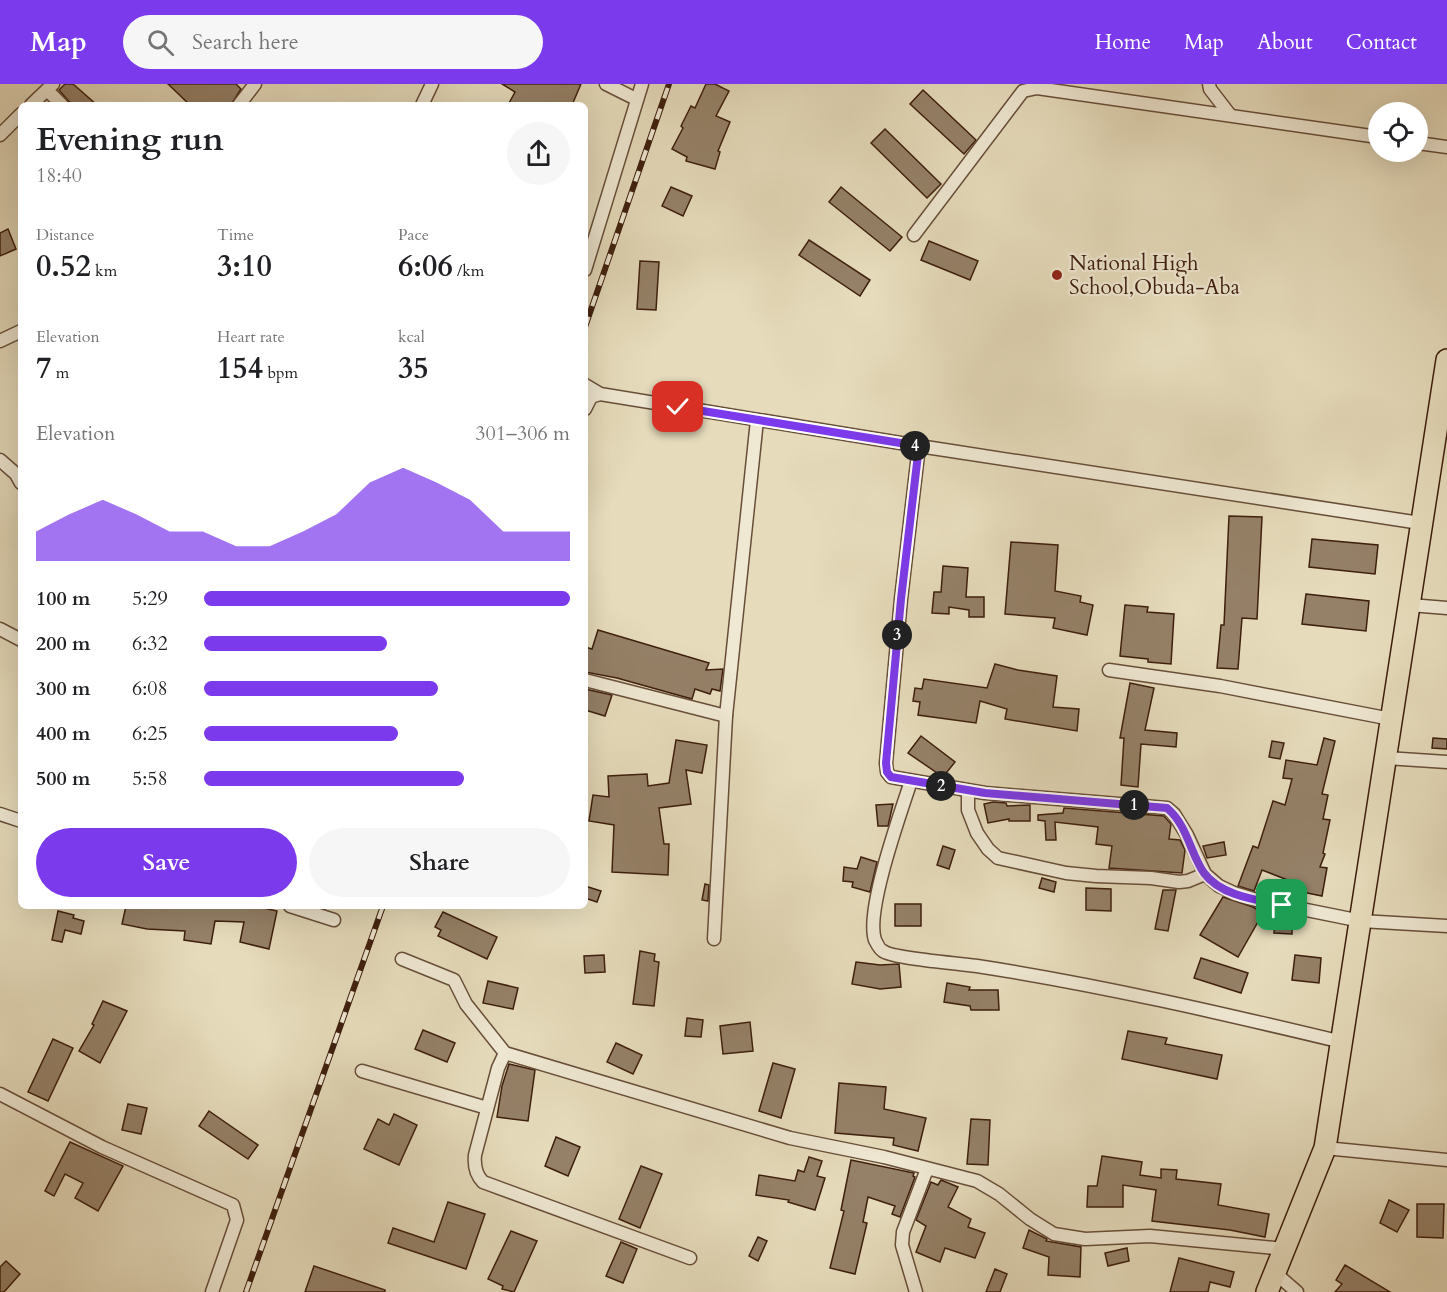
<!DOCTYPE html>
<html lang="en">
<head>
<meta charset="utf-8">
<style>
  :root { --surface:#fff; --page:#f6f6f6; --text:#202124; --muted:#757577; --accent:#7c3aed }
  body { margin:0; font-family:Cardo,serif; background:var(--page); color:var(--text); height:100vh; display:flex; flex-direction:column; font-size:22px; white-space:nowrap }
  * { box-sizing:border-box; margin:0 }
  p { font-size:20px; color:var(--muted) }
  .icon { flex:none; width:33px; height:33px; fill:none; stroke:currentColor; stroke-width:2; stroke-linecap:round; stroke-linejoin:round }
  .map { position:relative; flex:1; overflow:hidden }
  .side { position:absolute; left:18px; top:18px; width:570px; height:807px; display:flex; flex-direction:column; background:var(--surface); border-radius:9px; box-shadow:0 6px 24px #0002 }
  .side>* { flex:none }
  .controls { position:absolute; left:1368px; top:18px; display:grid; gap:12px }
  .controls a { display:grid; place-items:center; width:60px; height:60px; border-radius:50%; background:var(--surface); box-shadow:0 6px 24px #0002; font-size:30px }
  .pin { position:absolute; display:grid; place-items:center; width:51px; height:51px; color:#fff; margin:-26px; border-radius:12px; box-shadow:0 3px 9px #0006 }
  .km { position:absolute; width:30px; height:30px; margin:-15px; border-radius:50%; background:#222; color:#fff; font-size:16px; line-height:30px; text-align:center }
  .round { display:grid; place-items:center; flex:none; width:63px; height:63px; border-radius:32px; background:var(--page) }
  .headline { display:flex; align-items:center; justify-content:space-between; height:102px; padding:0 18px }
  h1 { font-size:33px; font-weight:700; line-height:45px }
  .metrics { display:grid; grid-template-columns:repeat(3,1fr); gap:9px; height:102px; padding:6px 18px }
  .metrics div { display:grid; align-content:center }
  .metrics b { font-size:30px; font-weight:700 }
  .metrics small { font-size:16px; font-weight:400 }
  .metrics p { font-size:16px }
  .chart { height:168px; padding:12px 18px }
  .chart p { display:flex; justify-content:space-between }
  .chart svg { width:100%; height:108px; margin-top:6px; fill:var(--accent); opacity:.7 }
  .cta { display:flex; gap:12px; margin-top:auto; padding:12px 18px }
  .cta a { flex:1; height:69px; border-radius:36px; background:var(--accent); color:#fff; font-size:24px; font-weight:700; line-height:69px; text-align:center }
  .cta a+a { background:var(--page); color:var(--text) }
  ul { padding:0 18px; list-style:none; font-size:20px }
  li { display:grid; grid-template-columns:96px 72px 1fr; align-items:center; height:45px }
  li i { height:15px; border-radius:8px; background:var(--accent) }
  header { display:flex; align-items:center; gap:36px; box-sizing:border-box; height:84px; padding:0 30px; background:var(--accent); color:#fff }
  header strong { font-size:28px }
  nav { display:flex; gap:33px; margin-inline-start:auto; font-size:21px }
  .search { width:420px; height:54px; background:var(--page); display:flex; align-items:center; gap:15px; box-sizing:border-box; padding:0 21px; border-radius:33px; color:var(--muted); font-size:22px }
  .map>svg:first-child { display:block }
  .building { fill:#958168; stroke:#3e1e0d; stroke-width:1.5 }
  .lines { fill:none; stroke-linecap:round; stroke-linejoin:round }
  .minor-casing { stroke:#684e39; stroke-width:15 }
  .trunk-casing { stroke:#3e1e0d; stroke-width:24 }
  .minor { stroke:#efe8d3; stroke-width:12 }
  .trunk { stroke:#e6dcbc; stroke-width:21 }
  .rail-casing { stroke:#3e1e0d; stroke-width:6 }
  .rail { stroke:#efe8d3; stroke-width:4; stroke-dasharray:11; stroke-linecap:butt }
  .route-casing { stroke:#fff; stroke-width:12 }
  .route { stroke:#7c3aed; stroke-width:8 }
  .poi-dot { fill:#8f2418; stroke:#efe8d3; stroke-width:2 }
  .labels { text-anchor:middle; dominant-baseline:central; stroke-width:4.5; stroke-linejoin:round; paint-order:stroke }
  .poi-label { font-size:21px; fill:#3e1e0d; stroke:#efe8d3; text-anchor:start }
</style>
</head>
<body>
<header>
<strong>Map</strong>
<div class="search"><svg class="icon" aria-label="search" viewBox="0 0 24 24"><circle cx="10" cy="10" r="6"/><path d="M15 15l6 6"/></svg>Search here</div>
<nav><a>Home</a><a>Map</a><a>About</a><a>Contact</a></nav>
</header>
<div class="map">
<svg width="1447" height="1208" viewBox="0 0 1447 1208">
  <rect width="100%" height="100%" fill="#e6dcbc"/>
  <filter id="stains"><feTurbulence type="fractalNoise" baseFrequency=".00333" numOctaves="4"/><feColorMatrix values="0 0 0 0 .2 0 0 0 0 .09 0 0 0 0 .02 0 0 0 .5 -.17"/></filter>
  <radialGradient id="worn" r=".72"><stop offset=".6" stop-color="#630" stop-opacity="0"/><stop offset="1" stop-color="#630" stop-opacity=".3"/></radialGradient>
  <g class="building">
    <polygon points="65,0 73,0 97,21 72,21 59,6"/>
    <polygon points="168,0 236,0 241,5 231,21 190,21"/>
    <polygon points="502,0 581,0 572,21 508,21 515,8"/>
    <polygon points="706,0 715,0 729,7 716,32 730,38 718,67 720,68 715,85 686,77 687,73 672,65 683,44 681,42 691,22 695,24"/>
    <polygon points="923,6 976,56 964,70 910,20"/>
    <polygon points="885,45 941,100 927,114 871,59"/>
    <polygon points="671,103 692,112 683,132 662,122"/>
    <polygon points="841,103 902,153 890,167 829,118"/>
    <polygon points="8,145 16,165 0,172 0,149"/>
    <polygon points="809,156 870,196 860,212 799,171"/>
    <polygon points="929,157 978,177 970,196 921,176"/>
    <polygon points="640,177 659,178 656,226 637,225"/>
    <polygon points="1229,432 1262,433 1257,535 1242,534 1238,585 1217,584 1221,541 1224,541"/>
    <polygon points="1312,455 1378,461 1375,490 1309,483"/>
    <polygon points="1011,458 1058,461 1055,507 1081,512 1080,518 1093,521 1087,551 1053,544 1055,534 1005,530"/>
    <polygon points="943,482 968,484 966,513 984,513 984,533 969,533 969,526 949,523 949,530 932,529 934,508 941,508"/>
    <polygon points="1306,510 1369,517 1366,547 1302,540"/>
    <polygon points="1125,521 1148,523 1147,528 1174,530 1171,580 1148,578 1148,575 1120,572"/>
    <polygon points="598,546 709,579 706,586 723,585 720,607 712,605 710,610 695,605 692,615 617,594 585,588 585,563 592,565"/>
    <polygon points="995,580 1018,586 1057,592 1053,623 1079,625 1077,647 1005,635 1007,625 980,617 976,639 918,631 920,618 913,617 915,604 922,605 924,595 987,604"/>
    <polygon points="1130,599 1154,604 1145,646 1177,649 1176,663 1141,660 1138,703 1121,701 1124,654 1120,654"/>
    <polygon points="585,605 612,611 605,632 585,626"/>
    <polygon points="921,652 955,678 943,693 908,669"/>
    <polygon points="1324,654 1335,657 1322,710 1328,711 1323,735 1330,736 1323,769 1325,770 1320,783 1327,784 1322,812 1302,808 1303,802 1262,786 1254,807 1238,802 1253,762 1258,764 1273,717 1285,721 1292,695 1283,694 1286,676 1317,681"/>
    <polygon points="1433,654 1447,655 1447,665 1432,664"/>
    <polygon points="676,656 707,661 702,689 686,686 691,720 659,724 664,760 669,760 668,791 612,788 614,741 589,737 593,711 609,713 608,692 647,690 648,702 669,699"/>
    <polygon points="1272,657 1284,659 1280,675 1269,673"/>
    <polygon points="993,718 1006,719 1007,722 1030,721 1030,737 1009,737 1009,735 988,739 984,720"/>
    <polygon points="893,720 888,742 878,742 876,721"/>
    <polygon points="1064,724 1164,732 1171,740 1169,755 1180,756 1185,766 1182,789 1109,784 1112,762 1096,760 1098,743 1055,738 1056,756 1046,756 1045,737 1038,736 1038,731 1063,729"/>
    <polygon points="1224,758 1226,771 1207,774 1203,762"/>
    <polygon points="943,762 955,766 949,785 937,781"/>
    <polygon points="861,773 877,778 870,808 852,803 853,798 843,797 844,783 857,785"/>
    <polygon points="1042,794 1056,798 1054,808 1039,804"/>
    <polygon points="705,800 709,801 708,817 702,816"/>
    <polygon points="585,802 601,807 597,818 585,814"/>
    <polygon points="1086,804 1111,805 1111,827 1086,826"/>
    <polygon points="1163,806 1176,806 1168,847 1155,845"/>
    <polygon points="1223,813 1253,823 1263,829 1238,873 1200,851"/>
    <rect x="895" y="820" width="26" height="22"/>
    <polygon points="126,822 255,822 277,827 269,865 240,858 244,838 215,837 211,860 184,856 185,847 147,845 122,840"/>
    <polygon points="58,827 74,831 73,834 84,837 81,850 65,846 62,858 52,856"/>
    <polygon points="443,828 497,853 487,875 438,852 441,846 435,843"/>
    <polygon points="1275,836 1292,837 1292,850 1274,849"/>
    <polygon points="640,867 655,870 654,877 659,878 654,922 633,920"/>
    <polygon points="604,871 605,888 585,889 584,872"/>
    <polygon points="1295,871 1321,874 1319,899 1292,896"/>
    <polygon points="1201,874 1248,889 1241,909 1194,894"/>
    <polygon points="856,878 880,881 899,880 901,903 880,905 852,900"/>
    <polygon points="488,897 518,904 513,925 483,919"/>
    <polygon points="947,899 970,903 969,906 998,906 999,926 971,926 970,922 944,918"/>
    <polygon points="103,917 127,927 100,979 79,967 94,941 92,940"/>
    <polygon points="687,934 703,936 701,953 685,952"/>
    <polygon points="750,938 753,967 723,970 720,942"/>
    <polygon points="423,946 455,959 447,978 415,965"/>
    <polygon points="1128,947 1167,954 1165,960 1222,971 1217,995 1122,975"/>
    <polygon points="53,955 73,964 48,1017 28,1008"/>
    <polygon points="616,959 642,971 633,990 607,978"/>
    <polygon points="773,979 795,985 781,1034 759,1027"/>
    <polygon points="509,980 535,986 528,1037 497,1033 502,1002"/>
    <polygon points="839,999 886,1003 884,1025 926,1034 918,1067 893,1061 894,1054 835,1049"/>
    <polygon points="128,1020 147,1024 141,1050 122,1046"/>
    <polygon points="209,1027 258,1061 248,1075 199,1042"/>
    <polygon points="394,1030 417,1041 399,1081 364,1065 378,1035 389,1041"/>
    <polygon points="971,1035 990,1036 988,1081 967,1080"/>
    <polygon points="556,1053 580,1063 568,1092 545,1082"/>
    <polygon points="70,1058 123,1082 98,1127 75,1114 83,1099 65,1090 54,1112 45,1107"/>
    <polygon points="1102,1072 1142,1078 1140,1091 1161,1094 1161,1085 1177,1086 1176,1095 1221,1100 1218,1121 1269,1130 1265,1153 1230,1146 1152,1137 1156,1106 1123,1101 1123,1123 1087,1123 1088,1102 1097,1102"/>
    <polygon points="809,1073 822,1077 817,1092 825,1094 815,1126 788,1118 789,1116 756,1111 759,1091 795,1097 798,1086 804,1088"/>
    <polygon points="851,1076 914,1089 913,1092 915,1093 900,1133 892,1130 895,1122 868,1113 863,1138 867,1139 855,1190 830,1184 844,1127 841,1126"/>
    <polygon points="641,1082 662,1090 640,1144 619,1135"/>
    <polygon points="941,1096 958,1103 948,1123 971,1135 968,1143 985,1149 975,1174 945,1164 940,1178 916,1168 926,1142 916,1136 931,1098 938,1101"/>
    <polygon points="1389,1116 1409,1126 1397,1148 1380,1139"/>
    <polygon points="448,1118 485,1130 466,1185 388,1159 393,1144 434,1158"/>
    <polygon points="1417,1120 1444,1120 1443,1154 1417,1153"/>
    <polygon points="1029,1146 1047,1155 1046,1157 1081,1163 1080,1193 1048,1191 1049,1173 1023,1164"/>
    <polygon points="511,1147 537,1157 514,1208 502,1205 503,1202 488,1195"/>
    <polygon points="758,1153 767,1157 758,1177 749,1172"/>
    <polygon points="621,1158 637,1165 623,1199 606,1192"/>
    <polygon points="1127,1164 1129,1177 1108,1182 1105,1169"/>
    <polygon points="1179,1174 1234,1188 1230,1203 1210,1198 1208,1208 1170,1208"/>
    <polygon points="6,1177 20,1190 4,1208 0,1208 0,1183"/>
    <polygon points="1345,1181 1390,1208 1335,1208 1342,1200 1336,1196"/>
    <polygon points="314,1182 385,1206 385,1208 305,1208"/>
    <polygon points="995,1185 1007,1190 1000,1208 986,1208"/>
  </g>
  <g class="lines">
    <g class="minor-casing">
      <g id="minor">
        <polyline points="606,0 636,15"/>
        <polyline points="1209,0 1210,5 1230,31"/>
        <polyline points="47,6 62,21"/>
        <polyline points="31,21 53,0"/>
        <polyline points="239,21 255,0"/>
        <polyline points="422,21 432,0"/>
        <polyline points="0,51 21,30"/>
        <polyline points="1418,59 1447,63"/>
        <polyline points="914,151 1023,7 1037,4 1378,53"/>
        <polyline points="585,186 642,0"/>
        <polyline points="0,257 21,247"/>
        <polyline points="585,301 600,310 919,362 1420,439"/>
        <polyline points="585,325 591,313 600,310"/>
        <polyline points="919,362 901,515 886,679 887,688 891,693 985,709 1167,724 1174,730 1187,751 1205,790 1219,802 1234,809 1257,816 1361,837 1447,842"/>
        <polyline points="0,376 16,390 21,399"/>
        <polyline points="1410,521 1447,524"/>
        <polyline points="0,545 21,556"/>
        <polyline points="1109,586 1220,602 1391,635"/>
        <polyline points="585,596 726,632"/>
        <polyline points="1386,674 1447,678"/>
        <path d="M911,697C901,728 865,827 875,856C876,858 880,866 883,867C891,874 961,880 977,882C1100,901 1221,929 1342,958"/>
        <polyline points="968,707 968,726 977,749 988,765 998,774 1066,789 1096,792 1151,794 1179,798 1188,797 1205,790"/>
        <polyline points="0,730 21,737"/>
        <polyline points="290,822 334,836"/>
        <polyline points="714,855 726,632 757,336"/>
        <polyline points="402,875 454,896 466,920 505,969 790,1054 884,1073 977,1097 999,1110 1030,1135 1054,1150 1085,1155 1150,1152 1284,1165"/>
        <path d="M505,969L498,984L475,1071C474,1081 475,1090 483,1098L690,1174"/>
        <polyline points="362,987 487,1024"/>
        <polyline points="0,1010 102,1063 233,1121 237,1136 212,1208"/>
        <polyline points="1325,1064 1447,1076"/>
        <polyline points="1274,1188 1297,1208"/>
        <polyline points="916,1208 902,1161 903,1148 927,1085"/>
      </g>
    </g>
    <g class="trunk-casing">
      <polyline id="trunk" points="1267,1208 1325,1064 1447,276"/>
    </g>
    <use href="#minor" class="minor"/>
    <use href="#trunk" class="trunk"/>
    <g class="rail-casing">
      <g id="rail">
        <polyline points="585,243 669,0"/>
        <polyline points="246,1208 383,822"/>
      </g>
    </g>
    <use href="#rail" class="rail"/>
  </g>
  <g class="lines">
    <g class="route-casing">
      <path id="route" d="M678,323L919,362L901,515L886,679L887,688L891,693L985,709L1167,724C1188,742 1190,769 1204,789C1221,812 1257,816 1282,821"/>
    </g>
    <use href="#route" class="route"/>
  </g>
  <circle class="poi-dot" cx="1057" cy="191" r="6"/>
  <g class="labels">
    <g class="poi-label">
      <text x="1069" y="179">National High<tspan x="1069" dy="24">School,Obuda-Aba</tspan></text>
    </g>
  </g>
  <rect width="100%" height="100%" filter="url(#stains)"/>
  <rect width="100%" height="100%" fill="url(#worn)"/>
</svg>
<div class="controls">
<a><svg class="icon" aria-label="locate" viewBox="0 0 24 24"><circle cx="12" cy="12" r="6"/><path d="M12 2v4M12 18v4M2 12h4M18 12h4"/></svg></a>
</div>
<div class="pin" style="left:1282px;top:821px;background:#1e9e55"><svg class="icon" aria-label="arrive" viewBox="0 0 24 24"><path d="M6 21V4h12l-3 4 3 4H6"/></svg></div>
<div class="pin" style="left:678px;top:323px;background:#d93025"><svg class="icon" aria-label="check" viewBox="0 0 24 24"><path d="M5 12l5 5 9-10"/></svg></div>
<b class="km" style="left:1134px;top:721px">1</b>
<b class="km" style="left:941px;top:702px">2</b>
<b class="km" style="left:897px;top:551px">3</b>
<b class="km" style="left:915px;top:362px">4</b>
<section class="side">
<div class="headline"><div><h1>Evening run</h1><p>18:40</p></div><a class="round"><svg class="icon" aria-label="share" viewBox="0 0 24 24"><path d="M12 15V3M7 8l5-5 5 5M5 13v7h14v-7"/></svg></a></div>
<div class="metrics">
<div><p>Distance</p><b>0.52<small> km</small></b></div>
<div><p>Time</p><b>3:10</b></div>
<div><p>Pace</p><b>6:06<small> /km</small></b></div>
</div>
<div class="metrics">
<div><p>Elevation</p><b>7<small> m</small></b></div>
<div><p>Heart rate</p><b>154<small> bpm</small></b></div>
<div><p>kcal</p><b>35</b></div>
</div>
<div class="chart"><p><span>Elevation</span>301–306 m</p>
<svg viewBox="0 0 160 44" preserveAspectRatio="none"><path d="M0 44V32L10 25L20 19L30 25L40 32L50 32L60 38L70 38L80 32L90 25L100 12L110 6L120 12L130 19L140 32L150 32L160 32V44z"/></svg>
</div>
<ul>
<li><b>100 m</b>5:29<i style="width:100%"></i></li>
<li><b>200 m</b>6:32<i style="width:50%"></i></li>
<li><b>300 m</b>6:08<i style="width:64%"></i></li>
<li><b>400 m</b>6:25<i style="width:53%"></i></li>
<li><b>500 m</b>5:58<i style="width:71%"></i></li>
</ul>
<div class="cta"><a>Save</a><a>Share</a></div>
</section>
</div>
</body>
</html>
